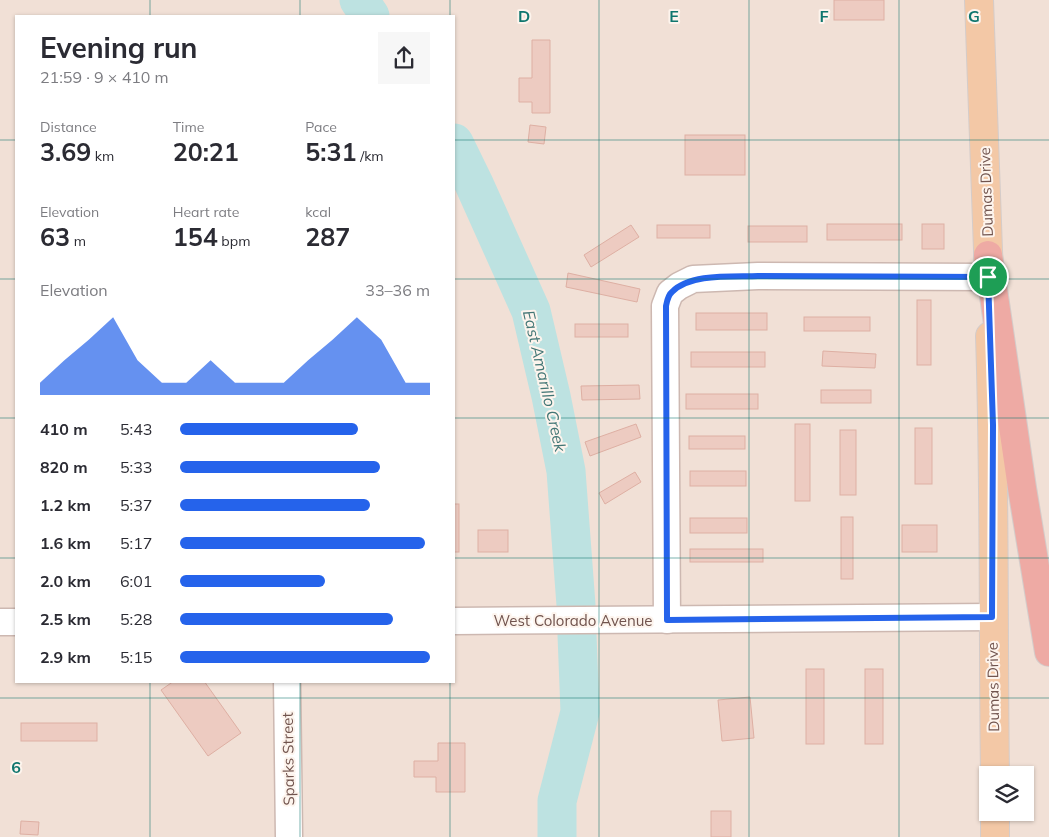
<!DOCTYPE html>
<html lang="en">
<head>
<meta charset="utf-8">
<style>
  :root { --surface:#fff; --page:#f7f7f7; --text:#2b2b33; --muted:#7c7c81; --accent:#2563eb }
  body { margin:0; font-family:Mulish,sans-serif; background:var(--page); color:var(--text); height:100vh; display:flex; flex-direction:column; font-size:19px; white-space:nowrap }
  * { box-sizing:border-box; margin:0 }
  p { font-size:16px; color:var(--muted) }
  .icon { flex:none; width:28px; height:28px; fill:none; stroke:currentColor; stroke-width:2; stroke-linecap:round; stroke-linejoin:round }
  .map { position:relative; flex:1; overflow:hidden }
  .side { position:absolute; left:15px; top:15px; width:440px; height:668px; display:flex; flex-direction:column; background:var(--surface); border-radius:0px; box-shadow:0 1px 4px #0004 }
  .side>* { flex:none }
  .controls { position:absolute; left:979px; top:766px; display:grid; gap:10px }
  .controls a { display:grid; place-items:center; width:55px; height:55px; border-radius:0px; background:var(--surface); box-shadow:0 1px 4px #0004; font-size:25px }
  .pin { position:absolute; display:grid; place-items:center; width:42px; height:42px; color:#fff; margin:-21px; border:2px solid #fff; border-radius:50%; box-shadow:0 1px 5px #0007 }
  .round { display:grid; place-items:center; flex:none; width:52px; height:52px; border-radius:0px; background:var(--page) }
  .head { display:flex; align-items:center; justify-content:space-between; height:85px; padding:0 25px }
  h1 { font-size:28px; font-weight:700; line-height:38px }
  .metrics { display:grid; grid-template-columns:repeat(3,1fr); gap:8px; height:85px; padding:5px 25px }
  .metrics div { display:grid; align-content:center }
  .metrics b { font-size:25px; font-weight:700 }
  .metrics small { font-size:14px; font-weight:400 }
  .metrics p { font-size:14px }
  .chart { height:140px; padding:10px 25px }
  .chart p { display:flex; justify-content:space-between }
  .chart svg { width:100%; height:90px; margin-top:5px; fill:var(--accent); opacity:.7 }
  ul { padding:0 25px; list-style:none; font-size:16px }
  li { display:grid; grid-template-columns:80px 60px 1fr; align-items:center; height:38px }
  li i { height:12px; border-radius:6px; background:var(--accent) }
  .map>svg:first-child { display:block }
  .residential { fill:#f1e0d6; fill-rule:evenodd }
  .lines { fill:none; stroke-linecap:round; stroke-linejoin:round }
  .river { stroke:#bde2e1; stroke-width:39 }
  .building { fill:#edcbc1; stroke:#deafa3 }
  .minor-casing { stroke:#cdb8b1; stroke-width:29 }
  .major-casing { stroke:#d4ccca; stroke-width:30 }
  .highway-casing { stroke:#d4ccca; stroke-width:30 }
  .minor { stroke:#fff; stroke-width:26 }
  .major { stroke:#f3c8a6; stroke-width:28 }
  .highway { stroke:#eeaaa4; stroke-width:28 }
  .route-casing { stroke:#fff; stroke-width:10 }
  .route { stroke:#2563eb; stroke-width:6 }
  .grid { fill:none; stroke:#0f766e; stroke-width:1; stroke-opacity:0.55 }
  .labels { text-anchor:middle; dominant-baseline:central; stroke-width:4; stroke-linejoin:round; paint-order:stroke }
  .street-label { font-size:15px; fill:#71544e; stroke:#fdf4ed }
  .water-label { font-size:16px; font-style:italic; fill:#427675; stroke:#fdf4ed }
  .grid-label { font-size:16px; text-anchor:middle; font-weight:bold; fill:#0f766e; stroke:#fdf4ed; stroke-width:4; stroke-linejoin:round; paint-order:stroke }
</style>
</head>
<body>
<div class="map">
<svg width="1049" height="837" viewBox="0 0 1049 837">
  <rect width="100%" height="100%" fill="#faefe7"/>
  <path class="residential" d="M0,0H1049V837H0ZM16,16H454V681H16ZM988,775H1025V812H988Z"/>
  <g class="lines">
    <g class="river">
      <polyline points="359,0 370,16"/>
      <polyline points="454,143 474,184 531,311 551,396 566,471 576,605"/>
      <polyline points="557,837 557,801 580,712 577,635"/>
    </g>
  </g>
  <g class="building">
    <rect x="834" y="0" width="50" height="20"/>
    <polygon points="532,40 550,40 550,113 532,113 532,102 519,102 519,78 532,78"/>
    <polygon points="530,125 546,127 544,144 528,142"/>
    <rect x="685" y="135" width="60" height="40"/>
    <rect x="827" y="224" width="75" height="16"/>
    <rect x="922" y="224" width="22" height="25"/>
    <polygon points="631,225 639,237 591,267 584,255"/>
    <rect x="657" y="225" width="53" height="13"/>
    <rect x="748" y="226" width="59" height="16"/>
    <polygon points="568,273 640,289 637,302 566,287"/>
    <rect x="917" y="300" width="14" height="65"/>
    <rect x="696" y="313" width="71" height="17"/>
    <rect x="804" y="317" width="66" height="14"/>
    <rect x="575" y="324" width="53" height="13"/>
    <polygon points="823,351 876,354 875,368 822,366"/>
    <rect x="691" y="352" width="74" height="15"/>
    <polygon points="639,385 640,399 582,400 581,386"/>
    <rect x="821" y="390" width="50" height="13"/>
    <rect x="686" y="394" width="72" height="15"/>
    <polygon points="636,424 641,437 590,456 585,442"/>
    <rect x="795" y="424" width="15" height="77"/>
    <rect x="915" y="428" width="17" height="56"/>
    <rect x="840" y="430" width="16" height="65"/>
    <rect x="689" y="436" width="56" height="13"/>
    <rect x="690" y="471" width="56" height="15"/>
    <polygon points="635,472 641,482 605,504 599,493"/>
    <rect x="454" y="504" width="5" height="48"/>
    <rect x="841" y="517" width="12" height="62"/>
    <rect x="690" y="518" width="57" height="15"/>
    <rect x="902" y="525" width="35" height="27"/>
    <rect x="478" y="530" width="30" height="22"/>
    <rect x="690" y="549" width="73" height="13"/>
    <rect x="806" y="669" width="18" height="75"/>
    <rect x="865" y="669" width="18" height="75"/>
    <polygon points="174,681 204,681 241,733 208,756 161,690"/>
    <polygon points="750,697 754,738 722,741 718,700"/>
    <rect x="21" y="723" width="76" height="18"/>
    <polygon points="438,743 465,743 465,792 436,792 436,777 414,777 414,761 438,761"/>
    <rect x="711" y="811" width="20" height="26"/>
    <polygon points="21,821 39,822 38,835 20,834"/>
  </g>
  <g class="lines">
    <g class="minor-casing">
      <g id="minor">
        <polyline points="667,620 665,306 670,293 679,286 693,279 758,276 988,277"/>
        <polyline points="454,621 993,617"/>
        <polyline points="0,622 16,622"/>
        <polyline points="287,681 289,837"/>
      </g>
    </g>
    <g class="major-casing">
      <g id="major">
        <polyline points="979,0 989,278"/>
        <path d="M990,336C995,482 993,629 995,775"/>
        <polyline points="995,812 995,837"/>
      </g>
    </g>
    <g class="highway-casing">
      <polyline id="highway" points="988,255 1022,488 1049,652"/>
    </g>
    <use href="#minor" class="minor"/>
    <use href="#major" class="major"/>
    <use href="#highway" class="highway"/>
  </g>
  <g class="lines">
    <g class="route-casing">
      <path id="route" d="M758,276L988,277L993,425L992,617L667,620L666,306C667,301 668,295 672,292C690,273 733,277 758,276Z"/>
    </g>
    <use href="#route" class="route"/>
  </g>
  <path class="grid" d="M150,0V16M300,0V16M450,0V16M599,0V837M749,0V837M899,0V837M0,140H16M454,140H1049M0,279H16M454,279H1049M0,418H16M454,418H1049M0,558H16M454,558H1049M150,681V837M300,681V837M450,681V837M0,698H1049"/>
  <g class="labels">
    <g class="street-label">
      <text transform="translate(986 192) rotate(-92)">Dumas Drive</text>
      <text x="573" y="620">West Colorado Avenue</text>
      <text transform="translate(993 687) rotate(-91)">Dumas Drive</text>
      <text transform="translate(288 759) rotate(-91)">Sparks Street</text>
    </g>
    <g class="water-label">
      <text transform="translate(545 381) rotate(77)">East Amarillo Creek</text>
    </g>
  </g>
  <g class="grid-label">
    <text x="524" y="22">D</text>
    <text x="674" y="22">E</text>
    <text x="824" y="22">F</text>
    <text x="974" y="22">G</text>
    <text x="16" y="773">6</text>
  </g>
</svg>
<div class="controls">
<a><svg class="icon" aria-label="layers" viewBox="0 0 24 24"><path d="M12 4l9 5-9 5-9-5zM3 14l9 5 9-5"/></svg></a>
</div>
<div class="pin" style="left:988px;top:277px;background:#1e9e55"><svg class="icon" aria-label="arrive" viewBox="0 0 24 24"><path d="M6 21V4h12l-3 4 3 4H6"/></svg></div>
<section class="side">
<div class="head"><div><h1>Evening run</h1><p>21:59 · 9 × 410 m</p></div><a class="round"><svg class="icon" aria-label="share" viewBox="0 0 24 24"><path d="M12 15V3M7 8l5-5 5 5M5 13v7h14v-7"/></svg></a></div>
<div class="metrics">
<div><p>Distance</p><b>3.69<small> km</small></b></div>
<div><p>Time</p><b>20:21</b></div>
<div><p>Pace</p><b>5:31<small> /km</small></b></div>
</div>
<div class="metrics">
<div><p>Elevation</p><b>63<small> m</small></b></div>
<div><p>Heart rate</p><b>154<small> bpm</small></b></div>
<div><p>kcal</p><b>287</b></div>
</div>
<div class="chart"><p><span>Elevation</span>33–36 m</p>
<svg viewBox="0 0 160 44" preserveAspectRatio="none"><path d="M0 44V38L10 27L20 17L30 6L40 27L50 38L60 38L70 27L80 38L90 38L100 38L110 27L120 17L130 6L140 17L150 38L160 38V44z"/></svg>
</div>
<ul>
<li><b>410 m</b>5:43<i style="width:71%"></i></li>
<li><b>820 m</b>5:33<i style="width:80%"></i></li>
<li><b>1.2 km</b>5:37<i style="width:76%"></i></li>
<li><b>1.6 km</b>5:17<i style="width:98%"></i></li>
<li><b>2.0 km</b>6:01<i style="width:58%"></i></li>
<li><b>2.5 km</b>5:28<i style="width:85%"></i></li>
<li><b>2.9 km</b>5:15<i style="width:100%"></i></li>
</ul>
</section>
</div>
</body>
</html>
